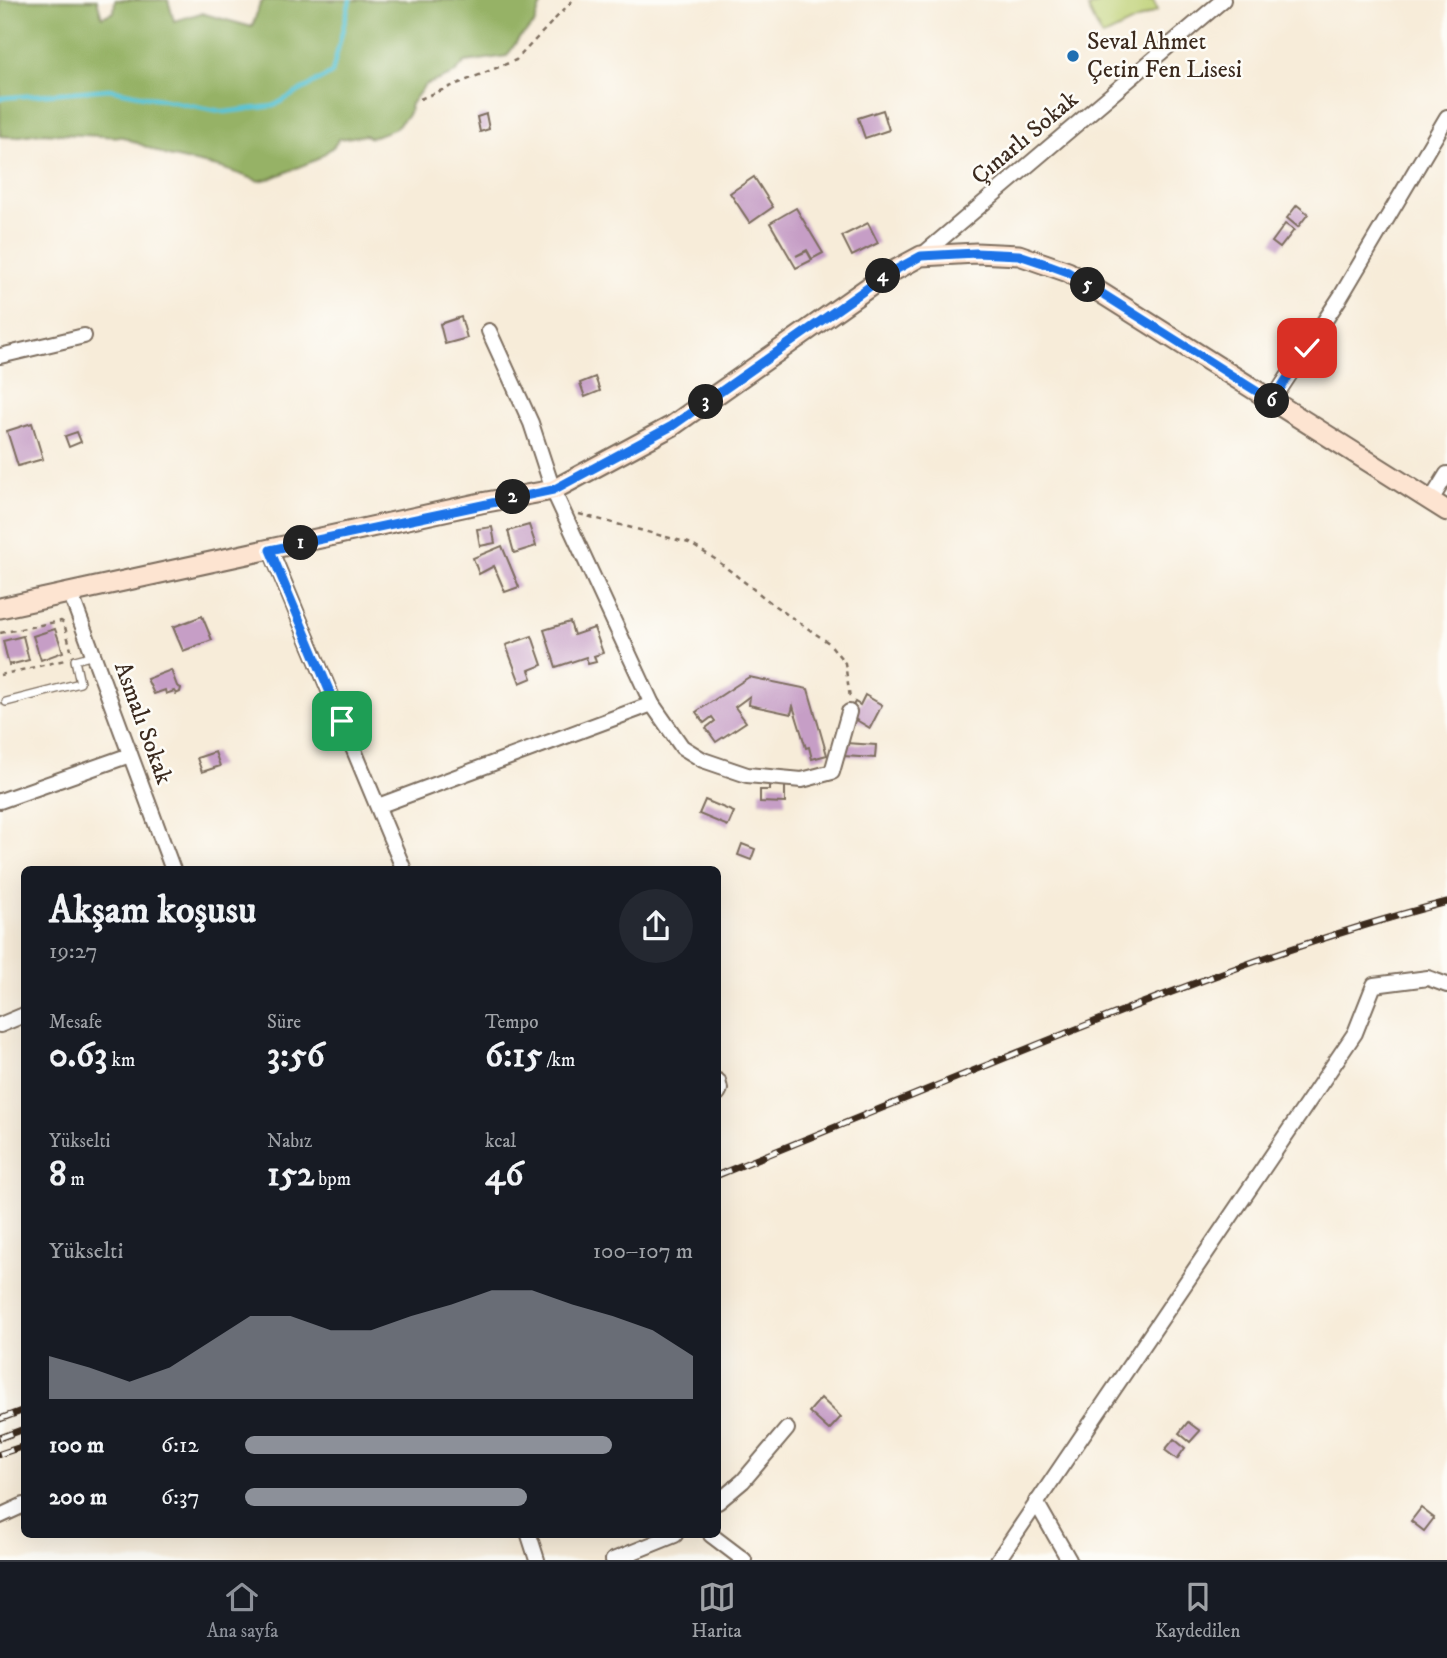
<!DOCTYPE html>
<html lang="tr">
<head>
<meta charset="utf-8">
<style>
  :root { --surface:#171b24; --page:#242831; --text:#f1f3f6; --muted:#9ea1a6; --line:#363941; --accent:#8c9099 }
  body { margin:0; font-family:"IM FELL DW Pica",serif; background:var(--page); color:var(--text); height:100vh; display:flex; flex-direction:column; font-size:26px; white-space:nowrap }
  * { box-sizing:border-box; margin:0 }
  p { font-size:23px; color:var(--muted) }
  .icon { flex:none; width:38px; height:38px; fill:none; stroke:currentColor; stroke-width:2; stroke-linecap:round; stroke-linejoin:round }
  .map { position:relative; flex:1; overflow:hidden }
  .sheet { position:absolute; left:21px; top:866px; width:700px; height:672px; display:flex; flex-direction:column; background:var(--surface); border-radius:10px; box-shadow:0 7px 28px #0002 }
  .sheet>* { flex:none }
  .pin { position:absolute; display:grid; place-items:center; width:60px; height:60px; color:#fff; margin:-30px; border-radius:14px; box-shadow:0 4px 10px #0006 }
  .km { position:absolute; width:35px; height:35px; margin:-18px; border-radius:50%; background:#222; color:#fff; font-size:19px; line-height:35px; text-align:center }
  .round { display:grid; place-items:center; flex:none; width:74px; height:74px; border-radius:37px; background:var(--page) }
  .summary { display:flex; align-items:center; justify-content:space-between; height:119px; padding:0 28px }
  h1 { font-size:38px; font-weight:700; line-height:52px }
  .stats { display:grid; grid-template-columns:repeat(3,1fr); gap:10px; height:119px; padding:7px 28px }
  .stats div { display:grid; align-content:center }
  .stats b { font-size:35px; font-weight:700 }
  .stats small { font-size:19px; font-weight:400 }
  .stats p { font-size:19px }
  .chart { height:196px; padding:14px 28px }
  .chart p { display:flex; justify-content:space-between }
  .chart svg { width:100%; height:126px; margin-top:7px; fill:var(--accent); opacity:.7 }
  ul { padding:0 28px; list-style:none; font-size:23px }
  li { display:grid; grid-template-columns:112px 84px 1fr; align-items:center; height:52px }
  li i { height:18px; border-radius:9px; background:var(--accent) }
  .menu { display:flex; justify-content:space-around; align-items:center; height:98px; border-top:2px solid var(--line); background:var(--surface); font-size:19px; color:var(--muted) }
  .menu a { display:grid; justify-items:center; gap:4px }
  .menu .active { color:var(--accent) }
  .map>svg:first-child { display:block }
  .green { fill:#bed074; stroke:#7c7d49; stroke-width:2 }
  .forest { fill:#96b266; stroke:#686e42; stroke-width:2 }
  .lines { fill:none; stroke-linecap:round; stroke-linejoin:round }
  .stream { stroke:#5ac4d6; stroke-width:4.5 }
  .building { fill:#c69ec6 }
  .lane-casing { stroke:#7d6e5f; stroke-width:10 }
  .street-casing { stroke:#7d6e5f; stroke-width:18 }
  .secondary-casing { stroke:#7d6e5f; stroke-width:23 }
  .path { stroke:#7d6e5f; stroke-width:2.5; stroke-dasharray:5 5; stroke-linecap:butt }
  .lane { stroke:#fff; stroke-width:7 }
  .street { stroke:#fff; stroke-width:14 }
  .secondary { stroke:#fde4d1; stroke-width:19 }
  .rail-casing { stroke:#3b2a1e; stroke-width:7 }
  .rail { stroke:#fdfcf7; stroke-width:4.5; stroke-dasharray:13; stroke-linecap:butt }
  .route-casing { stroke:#fff; stroke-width:14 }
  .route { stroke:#1a73e8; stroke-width:9 }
  .poi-dot { fill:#1f6fb2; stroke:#fdfcf7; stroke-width:2.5 }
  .labels { text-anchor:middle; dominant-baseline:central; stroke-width:5; stroke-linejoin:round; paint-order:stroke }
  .poi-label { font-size:24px; fill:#3b2a1e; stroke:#fdfcf7; text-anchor:start }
  .street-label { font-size:24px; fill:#3b2a1e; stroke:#fdfcf7 }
</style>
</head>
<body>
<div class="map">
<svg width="1447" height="1560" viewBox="0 0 1447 1560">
  <rect width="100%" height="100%" fill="#fdfcf7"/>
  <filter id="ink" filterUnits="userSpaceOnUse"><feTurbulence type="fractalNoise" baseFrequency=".0143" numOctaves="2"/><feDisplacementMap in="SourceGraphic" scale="14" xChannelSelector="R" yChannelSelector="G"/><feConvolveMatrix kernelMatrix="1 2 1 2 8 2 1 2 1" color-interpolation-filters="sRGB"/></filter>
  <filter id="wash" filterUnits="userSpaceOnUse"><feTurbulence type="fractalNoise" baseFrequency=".00686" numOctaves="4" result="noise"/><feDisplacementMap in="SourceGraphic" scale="28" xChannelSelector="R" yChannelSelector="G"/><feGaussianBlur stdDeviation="1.57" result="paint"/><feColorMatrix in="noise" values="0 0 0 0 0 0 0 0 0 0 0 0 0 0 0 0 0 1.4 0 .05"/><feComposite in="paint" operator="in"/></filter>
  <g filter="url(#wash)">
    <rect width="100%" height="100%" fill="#f7ecd9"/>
    <polygon class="green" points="1105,0 1153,0 1158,10 1102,37 1088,8"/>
    <polygon class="forest" points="0,0 97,0 102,17 114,12 115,0 168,0 174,21 201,13 252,27 260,4 264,0 545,0 540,7 534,25 519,38 507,56 465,62 454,74 425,85 411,104 408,115 394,129 370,138 365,135 339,139 334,146 316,160 272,178 259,181 222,168 168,156 123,137 40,133 13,137 0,136"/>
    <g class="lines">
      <polyline class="stream" points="0,98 109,89 225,112 273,106 332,73 350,0"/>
    </g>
    <g id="blocks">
      <g class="building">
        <polygon points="883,110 889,130 865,138 858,118"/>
        <polygon points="486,114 489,129 480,132 477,117"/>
        <polygon points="754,177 773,207 750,223 730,193"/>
        <polygon points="1297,205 1308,214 1298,227 1287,218"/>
        <polygon points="796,208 823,253 812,259 807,250 796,256 807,251 812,260 796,268 770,223"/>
        <polygon points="868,223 878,243 852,256 842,236"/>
        <polygon points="1285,224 1294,230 1280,248 1272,242"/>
        <polygon points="461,317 467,338 445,344 440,324"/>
        <polygon points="595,377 600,391 585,397 580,383"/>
        <polygon points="32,423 43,459 18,466 7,431"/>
        <polygon points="77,432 81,442 69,447 65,436"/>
        <polygon points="529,525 536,546 514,553 508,531"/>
        <polygon points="492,527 495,543 480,546 477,529"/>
        <polygon points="502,546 519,587 505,592 494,566 479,574 473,558"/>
        <polygon points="202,616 212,640 183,651 173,627"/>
        <polygon points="570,622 574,635 594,628 603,653 594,656 596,662 588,664 586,657 556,667 544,630"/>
        <polygon points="55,629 63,652 41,660 33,636"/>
        <polygon points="23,636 29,660 9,665 3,641"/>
        <polygon points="532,636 542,665 529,670 532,678 520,683 506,645"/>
        <polygon points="171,670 177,686 181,688 180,692 176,694 174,691 166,694 165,690 154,694 147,679"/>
        <polygon points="749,677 808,689 827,755 812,759 809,747 806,748 793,706 791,714 749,705 750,696 735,707 746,722 716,742 706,728 715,721 712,717 704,723 696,712"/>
        <polygon points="865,695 882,705 870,728 848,715 855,702 860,705"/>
        <polygon points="845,743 876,745 875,758 844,756"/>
        <polygon points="215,752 220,766 202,772 197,758"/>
        <polygon points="769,783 785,784 785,803 760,802 760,790 769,790"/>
        <polygon points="705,800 734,812 728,826 699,814"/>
        <polygon points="742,844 755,849 751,860 738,855"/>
        <polygon points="821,1398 841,1417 829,1430 809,1412"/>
        <polygon points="1188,1422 1200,1431 1190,1442 1179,1433"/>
        <polygon points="1174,1439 1185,1448 1177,1459 1165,1450"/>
        <polygon points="1421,1508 1434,1518 1424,1531 1411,1521"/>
      </g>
    </g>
  </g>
  <g filter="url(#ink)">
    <use href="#blocks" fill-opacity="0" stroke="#7d6e5f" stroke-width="2"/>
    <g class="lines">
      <g class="lane-casing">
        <polyline id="lane" points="6,702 80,683 75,660 94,655"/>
      </g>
      <g class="street-casing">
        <g id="street">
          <polyline points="921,256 1223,0"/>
          <polyline points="489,331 531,423 553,490 652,704 682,747 703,760 747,775 802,780 832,772 849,712"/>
          <polyline points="0,356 84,336"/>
          <polyline points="1272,401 1341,296 1447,117"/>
          <polyline points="1431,500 1447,474"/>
          <polyline points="270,549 404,870"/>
          <polyline points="70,592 173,870"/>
          <polyline points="0,801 130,755"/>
          <polyline points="378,806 652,704"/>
          <polyline points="0,1025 24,1015"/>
          <polyline points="718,1081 720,1089 718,1093"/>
          <polyline points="718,1502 743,1481 787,1429"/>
          <polyline points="1036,1502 1069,1560"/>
          <polyline points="0,1516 24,1505"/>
          <polyline points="529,1535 537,1560"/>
          <polyline points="711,1535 744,1560"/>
          <polyline points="613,1560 675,1535"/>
          <polyline points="998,1560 1355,1033 1374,985 1428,978 1447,985"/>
        </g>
      </g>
      <g class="secondary-casing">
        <polyline id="secondary" points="0,608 481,503 553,490 672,426 886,275 921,256 976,253 1019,255 1068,272 1447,511"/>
      </g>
      <g class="path">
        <polyline points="420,99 516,60 573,0"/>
        <polyline points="579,514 689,543 715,559 775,606 829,643 845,663 850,698"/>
        <polyline points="0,633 61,621 64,623 71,650"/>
        <polyline points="0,675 65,660"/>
      </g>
      <use href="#lane" class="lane"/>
      <use href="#street" class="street"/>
      <use href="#secondary" class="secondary"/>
      <g class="rail-casing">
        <g id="rail">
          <path d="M718,1175C816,1135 914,1095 1012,1055C1155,997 1298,941 1447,902"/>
          <polyline points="0,1419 24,1410"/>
          <polyline points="0,1438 24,1429"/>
          <polyline points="0,1454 24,1446"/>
        </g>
      </g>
      <use href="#rail" class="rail"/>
    </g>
  </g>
  <g class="lines" filter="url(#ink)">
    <g class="route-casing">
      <polyline id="route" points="342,721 270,550 553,490 672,426 886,275 921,256 976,253 1019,255 1049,265 1068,272 1272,401 1307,348"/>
    </g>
    <use href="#route" class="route"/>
  </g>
  <circle class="poi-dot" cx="1073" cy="56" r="7"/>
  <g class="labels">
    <g class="poi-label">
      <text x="1087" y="42">Seval Ahmet<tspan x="1087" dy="28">Çetin Fen Lisesi</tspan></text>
    </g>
    <g class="street-label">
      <text transform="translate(1025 138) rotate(-40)">Çınarlı Sokak</text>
      <text transform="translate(143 723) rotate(70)">Asmalı Sokak</text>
    </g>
  </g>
</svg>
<div class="pin" style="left:342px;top:721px;background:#1e9e55"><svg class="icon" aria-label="arrive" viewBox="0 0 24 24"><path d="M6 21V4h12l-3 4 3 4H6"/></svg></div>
<div class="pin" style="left:1307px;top:348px;background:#d93025"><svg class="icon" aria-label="check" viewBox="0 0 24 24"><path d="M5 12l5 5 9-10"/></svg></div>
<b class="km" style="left:301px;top:543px">1</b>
<b class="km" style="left:513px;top:497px">2</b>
<b class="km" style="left:706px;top:402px">3</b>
<b class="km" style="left:883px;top:276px">4</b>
<b class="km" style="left:1088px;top:285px">5</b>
<b class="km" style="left:1272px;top:401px">6</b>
<section class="sheet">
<div class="summary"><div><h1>Akşam koşusu</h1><p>19:27</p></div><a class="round"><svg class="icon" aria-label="share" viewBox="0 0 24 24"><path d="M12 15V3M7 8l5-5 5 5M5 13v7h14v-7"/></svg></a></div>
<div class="stats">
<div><p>Mesafe</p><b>0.63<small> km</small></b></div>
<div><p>Süre</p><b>3:56</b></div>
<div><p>Tempo</p><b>6:15<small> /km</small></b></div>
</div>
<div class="stats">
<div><p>Yükselti</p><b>8<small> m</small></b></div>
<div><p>Nabız</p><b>152<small> bpm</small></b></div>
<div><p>kcal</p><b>46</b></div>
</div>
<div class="chart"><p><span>Yükselti</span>100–107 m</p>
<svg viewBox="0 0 160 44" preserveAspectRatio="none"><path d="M0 44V29L10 33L20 38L30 33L40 24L50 15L60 15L70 20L80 20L90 15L100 11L110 6L120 6L130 11L140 15L150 20L160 29V44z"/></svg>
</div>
<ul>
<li><b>100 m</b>6:12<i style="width:82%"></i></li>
<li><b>200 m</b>6:37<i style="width:63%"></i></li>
</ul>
</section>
</div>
<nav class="menu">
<a class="active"><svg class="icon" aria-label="home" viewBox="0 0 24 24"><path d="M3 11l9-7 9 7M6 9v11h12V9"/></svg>Ana sayfa</a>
<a><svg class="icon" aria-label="map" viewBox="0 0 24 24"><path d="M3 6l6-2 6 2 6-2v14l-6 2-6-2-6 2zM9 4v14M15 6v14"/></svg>Harita</a>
<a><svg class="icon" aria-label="saved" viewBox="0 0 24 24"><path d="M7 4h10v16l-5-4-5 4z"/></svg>Kaydedilen</a>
</nav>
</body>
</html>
